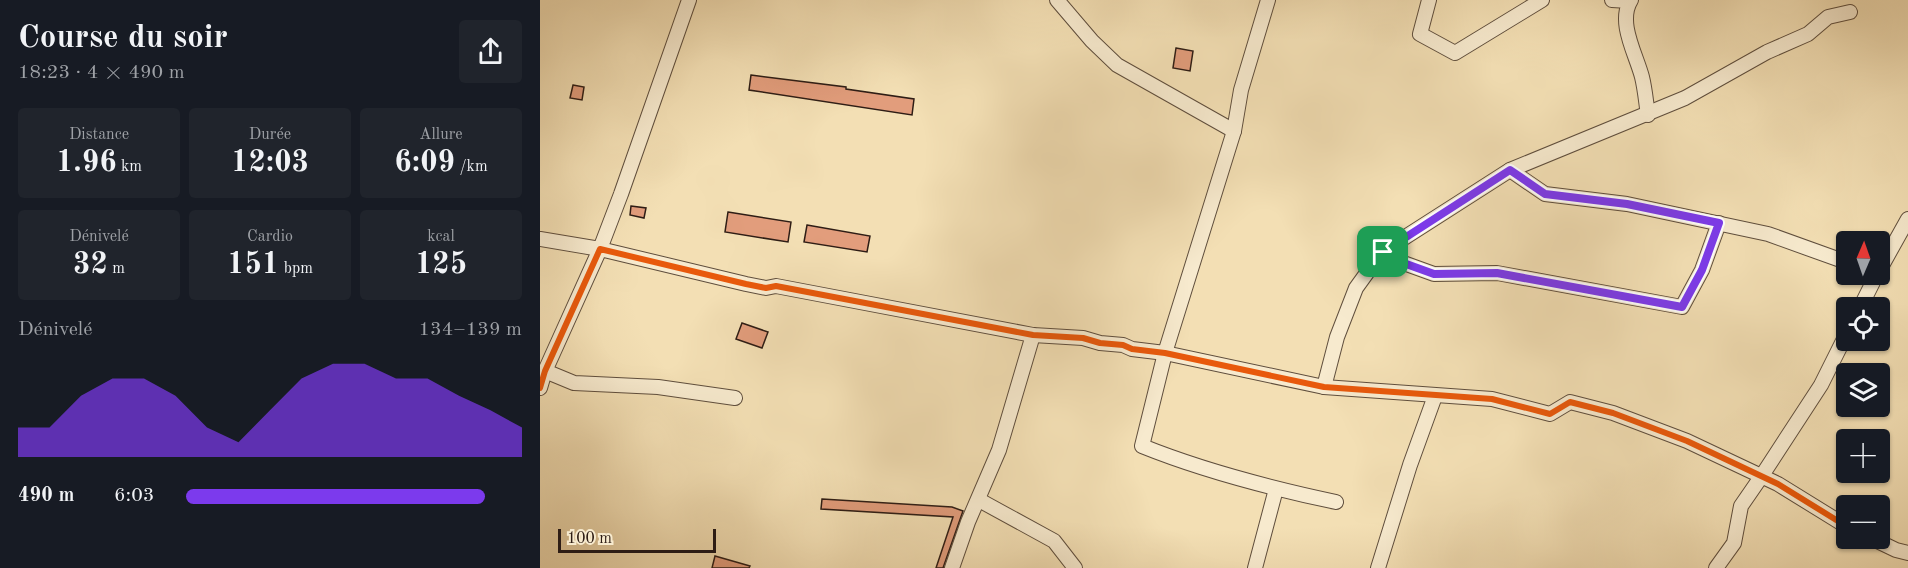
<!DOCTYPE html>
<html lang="fr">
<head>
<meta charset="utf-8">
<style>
  :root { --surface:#171b24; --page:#20242c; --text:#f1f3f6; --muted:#9ea1a6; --accent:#7c3aed }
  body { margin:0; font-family:"Old Standard TT",serif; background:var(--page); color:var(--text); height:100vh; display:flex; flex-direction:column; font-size:22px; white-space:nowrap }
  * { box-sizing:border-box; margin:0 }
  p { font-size:20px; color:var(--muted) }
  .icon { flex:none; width:33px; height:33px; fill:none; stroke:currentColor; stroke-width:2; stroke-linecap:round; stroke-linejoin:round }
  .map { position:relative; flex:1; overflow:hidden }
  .details { display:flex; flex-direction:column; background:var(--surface); width:540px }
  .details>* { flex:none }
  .needle { width:39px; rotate:2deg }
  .controls { position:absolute; left:1296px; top:231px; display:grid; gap:12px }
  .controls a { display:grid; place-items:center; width:54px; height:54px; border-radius:6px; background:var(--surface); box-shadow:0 2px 4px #0004; font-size:30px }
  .scale { position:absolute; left:18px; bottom:15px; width:158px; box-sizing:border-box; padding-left:6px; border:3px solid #2e1d15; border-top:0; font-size:16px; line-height:21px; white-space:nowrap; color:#2e1d15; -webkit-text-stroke:4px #f7eace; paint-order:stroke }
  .pin { position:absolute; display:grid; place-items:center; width:51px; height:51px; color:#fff; margin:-26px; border-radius:12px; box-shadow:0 3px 9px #0006 }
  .round { display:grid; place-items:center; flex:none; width:63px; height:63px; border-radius:6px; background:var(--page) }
  .headline { display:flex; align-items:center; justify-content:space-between; height:102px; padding:0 18px }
  h1 { font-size:33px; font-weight:600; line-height:45px }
  .metrics { display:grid; grid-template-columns:repeat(3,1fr); gap:9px; height:102px; padding:6px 18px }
  .metrics div { display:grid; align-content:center; border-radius:6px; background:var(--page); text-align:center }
  .metrics b { font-size:30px; font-weight:600 }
  .metrics small { font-size:16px; font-weight:400 }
  .metrics p { font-size:16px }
  .chart { height:168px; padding:12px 18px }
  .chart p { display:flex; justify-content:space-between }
  .chart svg { width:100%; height:108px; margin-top:6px; fill:var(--accent); opacity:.7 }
  ul { padding:0 18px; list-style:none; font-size:20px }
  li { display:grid; grid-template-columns:96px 72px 1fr; align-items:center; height:45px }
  li i { height:15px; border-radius:8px; background:var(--accent) }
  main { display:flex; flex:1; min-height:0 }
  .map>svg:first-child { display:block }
  .building { fill:#e29d7c; stroke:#2e1d15; stroke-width:1.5 }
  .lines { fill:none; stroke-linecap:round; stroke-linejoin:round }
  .minor-casing { stroke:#5f4e3d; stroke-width:16 }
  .minor { stroke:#f7eace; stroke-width:14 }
  .cycleway-casing { stroke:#f7eace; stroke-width:10 }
  .cycleway { stroke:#e8590c; stroke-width:6 }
  .route-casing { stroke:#fff; stroke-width:12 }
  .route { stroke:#7c3aed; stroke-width:8 }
</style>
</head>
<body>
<main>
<section class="details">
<div class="headline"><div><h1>Course du soir</h1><p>18:23 · 4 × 490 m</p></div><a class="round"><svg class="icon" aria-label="share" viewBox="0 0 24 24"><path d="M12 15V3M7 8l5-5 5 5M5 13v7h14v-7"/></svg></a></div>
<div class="metrics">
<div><p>Distance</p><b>1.96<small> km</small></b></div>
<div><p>Durée</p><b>12:03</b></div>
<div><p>Allure</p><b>6:09<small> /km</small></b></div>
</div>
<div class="metrics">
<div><p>Dénivelé</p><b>32<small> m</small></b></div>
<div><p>Cardio</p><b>151<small> bpm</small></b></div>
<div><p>kcal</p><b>125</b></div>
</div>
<div class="chart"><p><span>Dénivelé</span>134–139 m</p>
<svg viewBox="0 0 160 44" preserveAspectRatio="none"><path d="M0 44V32L10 32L20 19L30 12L40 12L50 19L60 32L70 38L80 25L90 12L100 6L110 6L120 12L130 12L140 19L150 25L160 32V44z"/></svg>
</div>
<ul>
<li><b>490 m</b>6:03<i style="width:89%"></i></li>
</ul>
</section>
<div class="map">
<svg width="1368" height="568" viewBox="0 0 1368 568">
  <rect width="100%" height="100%" fill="#f3dfb4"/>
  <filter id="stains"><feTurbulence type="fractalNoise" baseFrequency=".00333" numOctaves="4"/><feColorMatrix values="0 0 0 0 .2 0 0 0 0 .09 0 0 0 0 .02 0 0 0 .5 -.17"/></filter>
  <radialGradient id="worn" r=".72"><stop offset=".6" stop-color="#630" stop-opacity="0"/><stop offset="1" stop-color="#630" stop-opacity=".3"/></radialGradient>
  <g class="building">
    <polygon points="636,48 653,51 650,71 633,68"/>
    <polygon points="211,75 306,87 306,89 374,99 372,115 209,90"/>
    <polygon points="33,85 44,87 42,100 30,98"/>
    <polygon points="91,206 106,208 104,218 90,215"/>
    <polygon points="188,212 251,222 248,242 185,232"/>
    <polygon points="267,225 330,236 327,252 264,242"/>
    <polygon points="202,323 228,332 222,348 196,339"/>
    <polygon points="282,499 412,507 423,511 403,568 396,568 413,517 281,509"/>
    <polygon points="175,556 210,566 209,568 172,568"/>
  </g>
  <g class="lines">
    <g class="minor-casing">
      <g id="minor">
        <polyline points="517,0 552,41 577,65 694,131"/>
        <path d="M728,0L701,90L694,131L625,353L602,446C664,471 730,488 796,502"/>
        <polyline points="889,0 880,34 915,53 1002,0"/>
        <polyline points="1072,0 1089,1"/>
        <path d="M1091,0C1077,22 1096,54 1102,77C1105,89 1106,102 1108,115"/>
        <polyline points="970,170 1005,194 1087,204 1228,234 1306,262"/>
        <polyline points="0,239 60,249 81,194 149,0"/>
        <polyline points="842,252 858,261 894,274 957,273 1142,307 1162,270 1179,223"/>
        <polyline points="1340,269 1368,219"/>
        <polyline points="1320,308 1337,274"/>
        <polyline points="5,371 34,383 118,387 195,398"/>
        <polyline points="784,387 797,337 816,288 842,252 970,170 1145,98 1227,52 1268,34 1288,17 1310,12"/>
        <polyline points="0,388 5,371 60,249 206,284 226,288 236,286 493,335 543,338 560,343 583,345 592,349 625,353 784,387 952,399 1010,414 1030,402 1073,413 1147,441 1238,484 1306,526"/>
        <polyline points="439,500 514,541 535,568"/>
        <polyline points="1331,538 1356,550 1368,553"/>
        <polyline points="412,568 428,522 459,450 493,335"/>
        <polyline points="715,568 736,489"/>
        <polyline points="838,568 870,465 895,396"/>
        <polyline points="1176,568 1194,543 1201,506 1221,477 1281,385 1306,335"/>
      </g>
    </g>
    <use href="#minor" class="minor"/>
    <g class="cycleway-casing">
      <polyline id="cycleway" points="0,388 5,371 60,249 206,284 226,288 236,286 493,335 543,338 560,343 583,345 592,349 625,353 784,387 952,399 1010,414 1030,402 1073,413 1147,441 1238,484 1306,526"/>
    </g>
    <use href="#cycleway" class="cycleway"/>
  </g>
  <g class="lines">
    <g class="route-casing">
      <polygon id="route" points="970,170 1005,194 1087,204 1179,223 1162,270 1142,307 957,273 894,274 858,261 843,252"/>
    </g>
    <use href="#route" class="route"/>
  </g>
  <rect width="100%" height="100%" filter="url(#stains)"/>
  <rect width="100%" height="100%" fill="url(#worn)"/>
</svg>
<div class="controls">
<a><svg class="needle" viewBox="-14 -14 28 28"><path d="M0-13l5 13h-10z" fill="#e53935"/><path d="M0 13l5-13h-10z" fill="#9ea1a6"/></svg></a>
<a><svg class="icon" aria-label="locate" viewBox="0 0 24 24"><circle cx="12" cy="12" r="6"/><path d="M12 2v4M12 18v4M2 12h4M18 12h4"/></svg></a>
<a><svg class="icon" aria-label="layers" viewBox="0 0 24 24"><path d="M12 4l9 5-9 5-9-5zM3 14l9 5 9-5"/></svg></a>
<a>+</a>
<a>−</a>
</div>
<div class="scale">100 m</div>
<div class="pin" style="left:843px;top:252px;background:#1e9e55"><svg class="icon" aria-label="arrive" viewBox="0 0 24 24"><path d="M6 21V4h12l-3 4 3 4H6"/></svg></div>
</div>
</main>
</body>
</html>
